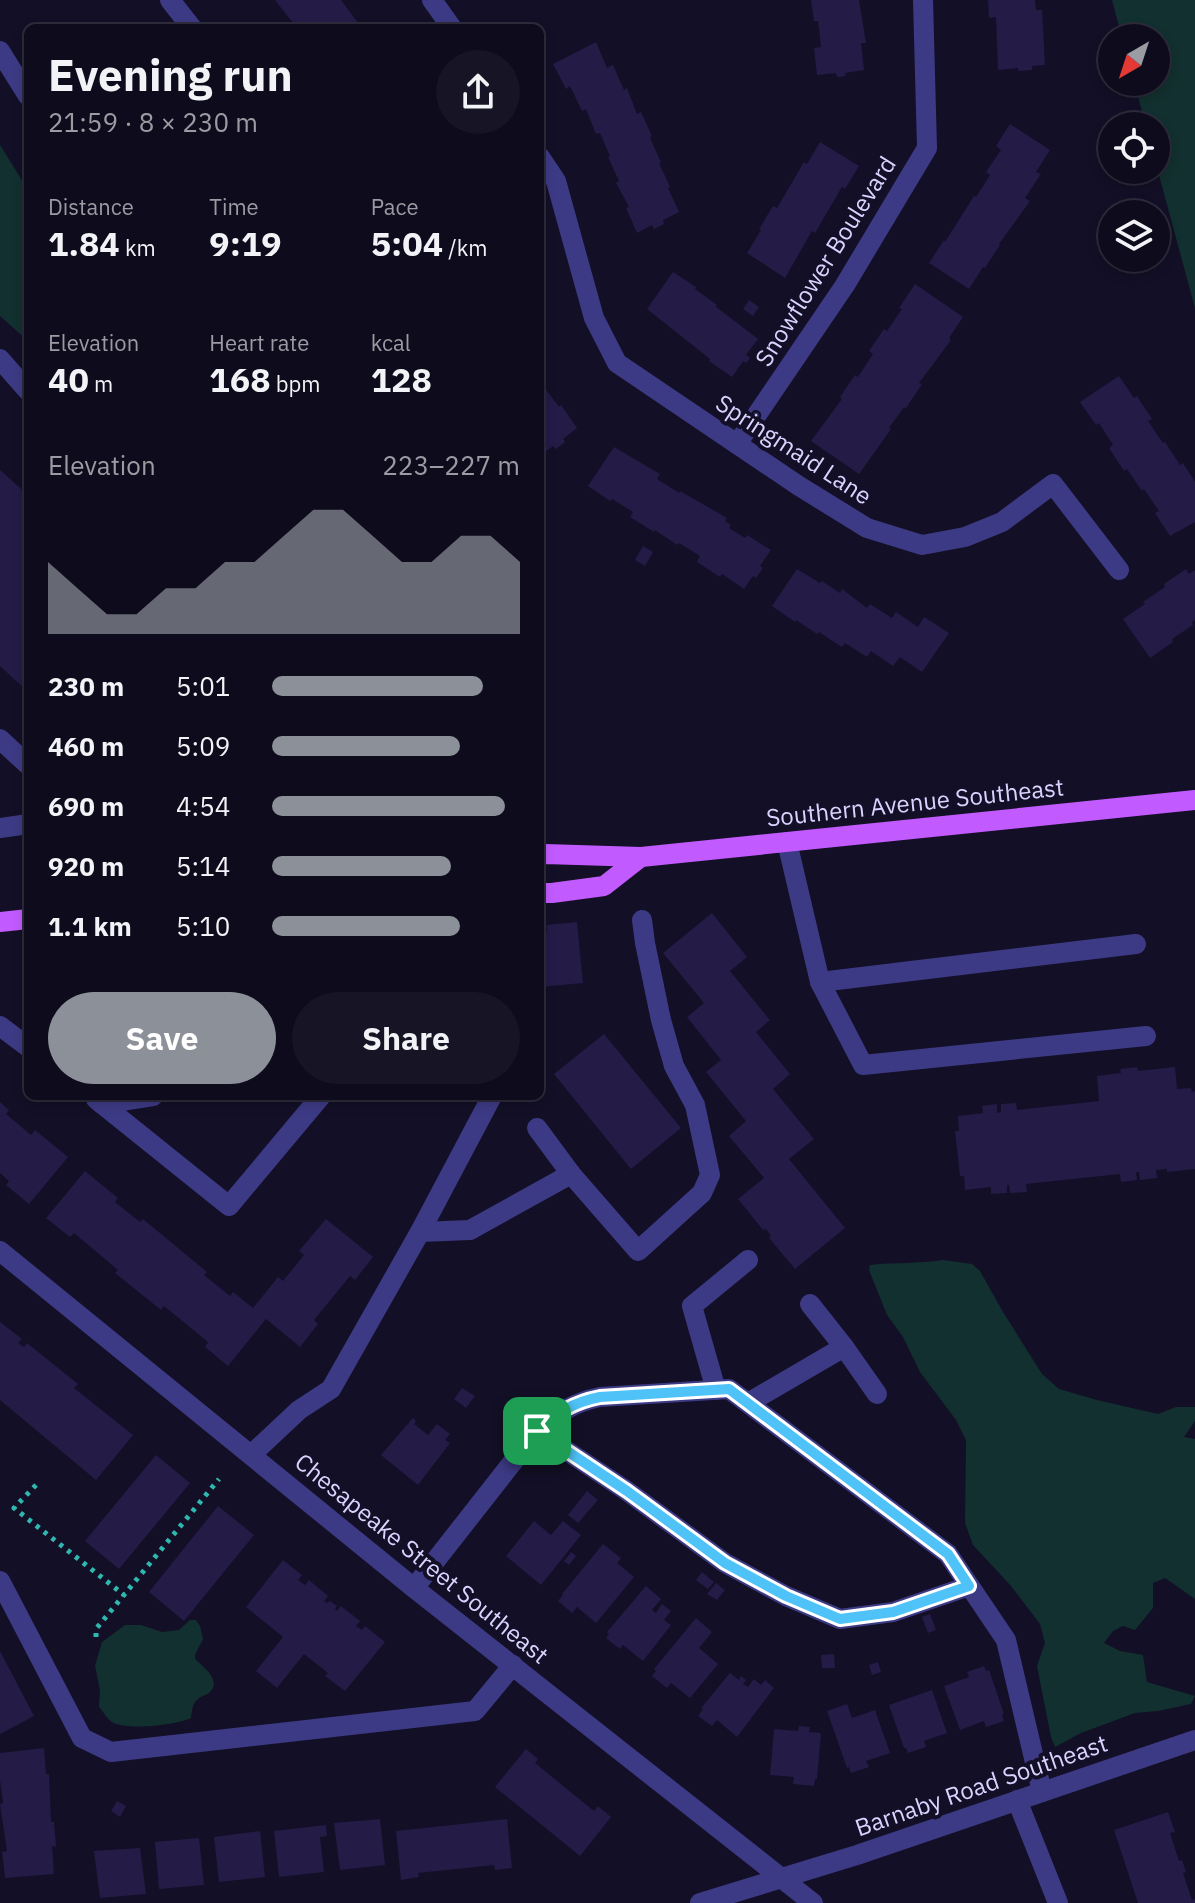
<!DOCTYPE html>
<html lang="en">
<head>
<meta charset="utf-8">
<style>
  :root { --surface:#0e0b1c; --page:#171425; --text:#f1f3f6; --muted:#9b9ba3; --line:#2e2b3b; --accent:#8c9099 }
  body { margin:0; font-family:"IBM Plex Sans",sans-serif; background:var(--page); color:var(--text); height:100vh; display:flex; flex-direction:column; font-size:30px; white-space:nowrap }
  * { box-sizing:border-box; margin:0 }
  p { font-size:26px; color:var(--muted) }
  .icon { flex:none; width:44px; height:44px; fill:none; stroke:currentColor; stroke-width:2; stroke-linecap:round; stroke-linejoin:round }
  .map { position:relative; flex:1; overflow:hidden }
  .details { position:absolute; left:24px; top:24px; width:520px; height:1076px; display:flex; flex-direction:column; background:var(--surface); border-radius:12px; box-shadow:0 4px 12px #0003,0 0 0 2px var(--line) }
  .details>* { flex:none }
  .needle { width:52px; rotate:219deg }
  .tools { position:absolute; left:1098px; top:24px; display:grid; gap:16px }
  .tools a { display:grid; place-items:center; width:72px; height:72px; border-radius:50%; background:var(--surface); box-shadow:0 4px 12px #0003,0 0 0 2px var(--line); font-size:40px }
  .pin { position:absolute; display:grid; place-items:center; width:68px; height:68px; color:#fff; margin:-34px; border-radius:16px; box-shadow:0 4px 12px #0006 }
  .round { display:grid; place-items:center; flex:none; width:84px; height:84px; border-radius:42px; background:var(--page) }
  .summary { display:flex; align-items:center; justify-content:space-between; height:136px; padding:0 24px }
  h1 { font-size:44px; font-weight:700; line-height:60px }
  .stats { display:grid; grid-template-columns:repeat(3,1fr); gap:12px; height:136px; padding:8px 24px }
  .stats div { display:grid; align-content:center }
  .stats b { font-size:34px; font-weight:700 }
  .stats small { font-size:22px; font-weight:400 }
  .stats p { font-size:22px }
  .chart { height:224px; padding:16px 24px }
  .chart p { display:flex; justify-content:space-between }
  .chart svg { width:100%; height:144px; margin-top:8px; fill:var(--accent); opacity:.7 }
  .primary-button { display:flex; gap:16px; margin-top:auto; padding:16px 24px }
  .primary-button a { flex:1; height:92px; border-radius:48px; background:var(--accent); color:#fff; font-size:32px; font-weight:700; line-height:92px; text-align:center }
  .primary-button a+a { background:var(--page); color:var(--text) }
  ul { padding:0 24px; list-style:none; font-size:26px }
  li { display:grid; grid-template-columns:128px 96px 1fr; align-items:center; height:60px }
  li i { height:20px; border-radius:10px; background:var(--accent) }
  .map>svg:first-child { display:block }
  .green { fill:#12302f }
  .building { fill:#241b47 }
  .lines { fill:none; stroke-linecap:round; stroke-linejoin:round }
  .path { stroke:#2fb8b0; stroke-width:5; stroke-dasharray:4 6; stroke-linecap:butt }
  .minor { stroke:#3d3a85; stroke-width:20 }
  .major { stroke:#c25bff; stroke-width:20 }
  .route-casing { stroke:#fff; stroke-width:16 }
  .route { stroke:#4fc3f7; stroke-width:10 }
  .labels { text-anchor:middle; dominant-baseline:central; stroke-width:8; stroke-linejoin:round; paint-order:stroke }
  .street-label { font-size:24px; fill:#d9d4ff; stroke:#130f26 }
</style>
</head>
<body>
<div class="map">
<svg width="1195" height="1903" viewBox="0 0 1195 1903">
  <rect width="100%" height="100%" fill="#130f26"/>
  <g class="green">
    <polygon points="1112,0 1195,0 1195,308 1156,164 1156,126 1146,126 1134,82 1156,82 1156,38 1122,38"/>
    <polygon points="0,145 28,190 28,341 0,316"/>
    <path d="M943,1260L972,1264L980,1271L1003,1312L1042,1374L1059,1389L1097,1400L1158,1414L1176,1407H1195V1421L1184,1437L1195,1439V1599L1165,1578L1153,1583V1608L1135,1630L1123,1626L1113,1631L1104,1643L1120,1651L1143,1655L1147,1682L1195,1696L1191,1704L1158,1711L1135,1713L1081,1733L1055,1747L1051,1737L1037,1666L1045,1643L1040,1624L1011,1586L973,1545L965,1523L966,1440L956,1420L920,1372L903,1337L887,1315L869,1270L870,1265C895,1262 919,1264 943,1260Z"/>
    <path d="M190,1620H196L200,1626L203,1639L195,1655V1659C203,1667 222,1680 210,1692C207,1695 201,1696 198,1699C192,1704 192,1711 191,1718C176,1725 127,1731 112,1722C107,1719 103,1711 99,1707L100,1690L95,1666L102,1642L125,1625H141L162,1632L179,1630Z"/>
  </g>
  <g class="building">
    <polygon points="275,0 341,0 362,28 297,28"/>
    <polygon points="811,0 859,0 866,43 861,43 864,70 845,73 846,76 837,77 836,73 817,75 814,48 821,47 818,21 814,21"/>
    <polygon points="988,0 1035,0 1036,10 1042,10 1045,65 1032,66 1032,70 1018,71 1018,68 998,70 996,17 989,18"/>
    <polygon points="596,42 607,68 613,65 624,90 627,88 637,114 641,112 652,136 650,138 661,162 659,163 670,187 668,188 679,212 663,220 664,224 654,229 652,225 637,233 626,208 629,207 616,183 619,181 608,157 610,156 600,133 596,134 586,109 582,111 570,86 566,89 553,64"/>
    <polygon points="1010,124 1050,150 1036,172 1041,174 1025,198 1030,201 999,244 1000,245 985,268 983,267 969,289 929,263 944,240 945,242 974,196 976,197 990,175 986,172 1001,150 996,146"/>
    <polygon points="820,142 859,166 845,189 842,187 815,233 812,231 785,278 747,253 761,230 759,229 773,206 777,208 804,162 807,164"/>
    <polygon points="673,272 696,287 695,289 717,305 715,306 758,339 746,355 750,358 746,363 743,361 732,377 709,361 710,359 647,309"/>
    <polygon points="915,284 963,317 949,338 951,340 919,383 922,384 906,408 904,407 889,428 891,429 859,474 811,441 842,399 840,397 855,375 858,377 873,354 869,351 884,329 887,331 902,309 899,308"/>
    <polygon points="749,300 759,307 753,316 743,309"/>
    <polygon points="1119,376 1134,398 1137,396 1152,419 1148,421 1163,443 1165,442 1180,465 1183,463 1195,482 1195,522 1170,536 1155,513 1159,511 1144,489 1142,491 1127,469 1124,471 1109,448 1113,445 1099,423 1096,425 1080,402"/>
    <polygon points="540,377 546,385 544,387 559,407 561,405 577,428 563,439 565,442 556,449 553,446 540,456"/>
    <polygon points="614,447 660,474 657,479 679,493 680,491 727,518 725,521 731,525 729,528 745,538 747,535 771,550 760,566 763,568 756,578 753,576 744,589 722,574 720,577 697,562 700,556 679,543 677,545 655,530 654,532 630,517 633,512 612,499 610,501 588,486"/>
    <polygon points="0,470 28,495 28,692 0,666"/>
    <polygon points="643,546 653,552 645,566 635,560"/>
    <polygon points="797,569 820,583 822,581 840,593 842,589 867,608 870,604 892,618 896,612 918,627 924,617 949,633 922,672 900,657 893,666 871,651 867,657 845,643 842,647 819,632 817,634 796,620 795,622 772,606"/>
    <polygon points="1186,569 1189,574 1195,570 1195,620 1192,622 1193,625 1172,639 1173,642 1150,658 1123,619 1145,604 1143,602 1165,587 1164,584"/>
    <polygon points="712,913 747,957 730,971 770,1020 756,1032 790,1074 773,1089 814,1139 789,1159 845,1228 795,1269 769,1238 771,1236 766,1229 763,1230 738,1199 764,1178 729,1136 746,1121 706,1072 721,1060 687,1017 704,1003 663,953"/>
    <polygon points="577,922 583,983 541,987 540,932 547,931 546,925"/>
    <polygon points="604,1034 681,1128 631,1169 554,1074"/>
    <polygon points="1137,1067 1138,1071 1175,1067 1177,1089 1191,1088 1192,1092 1195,1091 1195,1169 1167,1172 1167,1169 1156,1170 1157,1178 1140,1180 1139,1172 1136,1172 1137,1180 1121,1182 1120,1174 1026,1184 1027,1192 1010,1193 1009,1185 1007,1185 1007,1193 991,1194 991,1187 965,1190 964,1176 960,1176 955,1131 959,1131 958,1116 983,1113 982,1106 997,1104 997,1113 1001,1112 1001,1104 1016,1103 1017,1110 1099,1101 1097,1076 1121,1073 1120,1069"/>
    <polygon points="0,1102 9,1110 6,1114 31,1135 35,1130 68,1157 29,1204 6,1185 9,1181 0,1173"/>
    <polygon points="85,1171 118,1198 115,1202 140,1222 143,1219 207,1272 204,1275 230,1296 233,1292 253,1308 278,1277 283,1281 304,1255 299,1251 326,1219 373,1257 355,1280 350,1276 314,1320 318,1324 300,1347 266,1319 228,1366 205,1347 208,1342 164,1306 161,1310 115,1273 118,1270 74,1233 70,1237 46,1218"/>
    <polygon points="0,1322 22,1339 18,1343 24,1347 27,1343 78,1384 74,1388 133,1435 96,1480 0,1400"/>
    <polygon points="462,1388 475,1396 466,1408 454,1399"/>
    <polygon points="413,1418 416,1421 414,1424 428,1435 437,1424 450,1434 445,1440 450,1443 418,1485 381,1455"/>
    <polygon points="156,1455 190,1483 119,1569 85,1541"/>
    <polygon points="587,1491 598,1500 578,1523 568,1515"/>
    <polygon points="218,1506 254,1535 184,1621 149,1592"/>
    <polygon points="534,1521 551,1535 563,1521 581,1535 541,1585 506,1556"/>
    <polygon points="603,1544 621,1558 617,1563 634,1577 596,1623 577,1607 572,1613 558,1601 563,1595 562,1594"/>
    <polygon points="571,1552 576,1556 569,1565 564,1561"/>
    <polygon points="283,1560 302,1575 298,1580 305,1585 309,1580 328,1596 324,1601 327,1603 330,1601 337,1606 335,1609 337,1611 341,1606 360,1621 356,1626 362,1630 365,1626 385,1642 345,1691 325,1676 328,1673 304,1654 277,1688 256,1671 283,1637 246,1607"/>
    <polygon points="702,1572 714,1582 708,1589 696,1580"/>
    <polygon points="716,1583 725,1590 717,1600 707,1594"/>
    <polygon points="646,1586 661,1599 652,1610 656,1613 662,1604 671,1611 664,1620 671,1625 643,1661 623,1645 620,1649 606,1638 609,1634 607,1632"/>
    <polygon points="930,1614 936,1630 928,1633 922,1617"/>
    <polygon points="696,1618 712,1632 699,1648 718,1664 690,1698 671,1683 667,1688 652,1676 656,1671 654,1669"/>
    <polygon points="0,1651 34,1716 0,1734"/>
    <polygon points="834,1654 835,1668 822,1668 821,1655"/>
    <polygon points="878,1662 881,1672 872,1675 869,1665"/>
    <polygon points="984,1666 986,1671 989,1670 1004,1714 1002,1715 1004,1721 986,1727 984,1721 960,1730 944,1686 969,1677 967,1672"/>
    <polygon points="730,1673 739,1680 741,1676 746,1680 743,1684 748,1687 754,1679 761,1685 765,1680 774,1688 737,1737 717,1720 712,1726 698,1716 703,1709 701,1708"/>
    <polygon points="932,1690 947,1733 924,1741 926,1747 908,1753 906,1748 904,1748 889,1705"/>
    <polygon points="847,1704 852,1718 875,1710 890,1753 866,1761 869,1767 851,1773 849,1767 847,1768 827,1711"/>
    <polygon points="799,1726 810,1727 809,1732 821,1733 817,1779 815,1779 814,1786 793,1784 794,1777 770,1775 774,1729 798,1731"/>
    <polygon points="44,1748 46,1774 49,1774 51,1822 54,1822 56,1847 52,1846 54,1874 5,1878 2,1852 7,1851 0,1804 3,1803 0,1780 0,1753"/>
    <polygon points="526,1749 538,1759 535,1763 594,1811 598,1806 611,1817 580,1856 495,1787"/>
    <polygon points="117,1801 126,1806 120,1817 111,1811"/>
    <polygon points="1168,1812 1175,1832 1170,1833 1179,1861 1182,1860 1186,1872 1183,1873 1192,1900 1195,1899 1195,1903 1138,1903 1114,1830"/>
    <polygon points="380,1819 385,1865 340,1870 334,1823"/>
    <polygon points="507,1819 512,1868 495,1870 494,1865 418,1873 419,1877 401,1880 396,1831"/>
    <polygon points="326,1825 327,1836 320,1837 324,1872 279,1877 274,1831"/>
    <polygon points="260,1831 265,1877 219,1882 214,1837"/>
    <polygon points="199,1838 204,1885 159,1889 155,1842"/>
    <polygon points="140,1848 146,1894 100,1898 94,1851"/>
  </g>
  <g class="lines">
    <g class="path">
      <polyline points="36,1485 14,1508 124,1595"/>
      <polyline points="96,1637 96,1629 219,1479"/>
    </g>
    <g class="minor">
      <polyline points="170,0 192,28"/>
      <polyline points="432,0 452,28"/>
      <polyline points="0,51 28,96"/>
      <polyline points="540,157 556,181 594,318 617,363 799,486 867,528 922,545 965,537 1002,522 1053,484 1119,570"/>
      <polyline points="0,359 28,391"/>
      <polyline points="737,444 845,285 927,148 923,0"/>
      <polyline points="0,739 28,765"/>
      <polyline points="0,828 28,824"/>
      <polyline points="787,842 820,982 1136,944"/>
      <polyline points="820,982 863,1065 1146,1036"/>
      <polyline points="0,1026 28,1047"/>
      <polyline points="96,1099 102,1104 153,1096"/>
      <polyline points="102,1104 229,1206 321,1096"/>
      <polyline points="537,1128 571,1174"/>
      <polyline points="420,1232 470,1230 571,1174 638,1251 702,1193 710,1175 695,1105 674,1066 661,1020 645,943 642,920"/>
      <polyline points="0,1251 414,1588 813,1903"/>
      <polyline points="844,1347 877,1394"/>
      <polyline points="716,1390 692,1306 748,1260"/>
      <polyline points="748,1403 844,1347 810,1304"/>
      <polyline points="537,1431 627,1491 725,1563 786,1596 840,1619 893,1612 969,1586"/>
      <polyline points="251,1455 299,1410 331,1389 420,1232 492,1096"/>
      <polyline points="0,1581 82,1738 111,1752 475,1711 513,1665"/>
      <path d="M414,1588L537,1431C556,1414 574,1402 600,1397L729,1389L948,1554L1006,1640L1042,1792"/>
      <polyline points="1017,1800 1058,1903"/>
      <polyline points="700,1903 857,1855 1195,1740"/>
    </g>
    <g class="major">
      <polyline points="540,856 545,854 641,857 1195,800"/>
      <polyline points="540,893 552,893 604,886 641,857"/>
      <polyline points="0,922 28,919"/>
    </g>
  </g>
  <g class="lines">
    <g class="route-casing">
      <path id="route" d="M729,1389L948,1554L969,1586L893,1612L840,1619L786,1596L725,1563L627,1491L537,1431C556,1413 574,1402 600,1397Z"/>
    </g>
    <use href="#route" class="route"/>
  </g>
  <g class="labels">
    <g class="street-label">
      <text transform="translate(825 261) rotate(-58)">Snowflower Boulevard</text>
      <text transform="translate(794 449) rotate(33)">Springmaid Lane</text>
      <text transform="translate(915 802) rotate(-6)">Southern Avenue Southeast</text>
      <text transform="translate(422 1558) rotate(39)">Chesapeake Street Southeast</text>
      <text transform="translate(981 1785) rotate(-19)">Barnaby Road Southeast</text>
    </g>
  </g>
</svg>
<div class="tools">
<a><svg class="needle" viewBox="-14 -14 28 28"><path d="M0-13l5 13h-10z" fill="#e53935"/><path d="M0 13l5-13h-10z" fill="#9b9ba3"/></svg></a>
<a><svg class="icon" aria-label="locate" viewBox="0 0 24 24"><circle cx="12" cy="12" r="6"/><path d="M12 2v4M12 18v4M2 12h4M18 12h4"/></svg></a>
<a><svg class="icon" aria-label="layers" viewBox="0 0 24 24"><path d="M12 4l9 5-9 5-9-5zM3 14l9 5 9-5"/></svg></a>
</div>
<div class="pin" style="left:537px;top:1431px;background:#1e9e55"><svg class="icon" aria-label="arrive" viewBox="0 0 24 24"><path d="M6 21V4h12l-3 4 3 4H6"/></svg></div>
<section class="details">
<div class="summary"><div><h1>Evening run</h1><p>21:59 · 8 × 230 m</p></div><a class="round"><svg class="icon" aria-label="share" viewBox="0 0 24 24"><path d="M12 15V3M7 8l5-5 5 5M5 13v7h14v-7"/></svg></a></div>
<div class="stats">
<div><p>Distance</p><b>1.84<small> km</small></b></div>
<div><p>Time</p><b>9:19</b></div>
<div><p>Pace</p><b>5:04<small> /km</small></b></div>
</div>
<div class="stats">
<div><p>Elevation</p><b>40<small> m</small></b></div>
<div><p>Heart rate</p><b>168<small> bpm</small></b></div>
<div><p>kcal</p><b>128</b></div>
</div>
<div class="chart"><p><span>Elevation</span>223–227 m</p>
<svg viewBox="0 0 160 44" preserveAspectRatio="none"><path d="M0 44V22L10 30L20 38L30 38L40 30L50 30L60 22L70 22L80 14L90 6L100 6L110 14L120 22L130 22L140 14L150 14L160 22V44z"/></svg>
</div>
<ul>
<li><b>230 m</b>5:01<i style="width:85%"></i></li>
<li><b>460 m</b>5:09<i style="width:76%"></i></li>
<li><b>690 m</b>4:54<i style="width:94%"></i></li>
<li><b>920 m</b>5:14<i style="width:72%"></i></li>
<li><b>1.1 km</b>5:10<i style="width:76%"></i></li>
</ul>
<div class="primary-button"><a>Save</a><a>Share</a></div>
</section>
</div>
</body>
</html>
